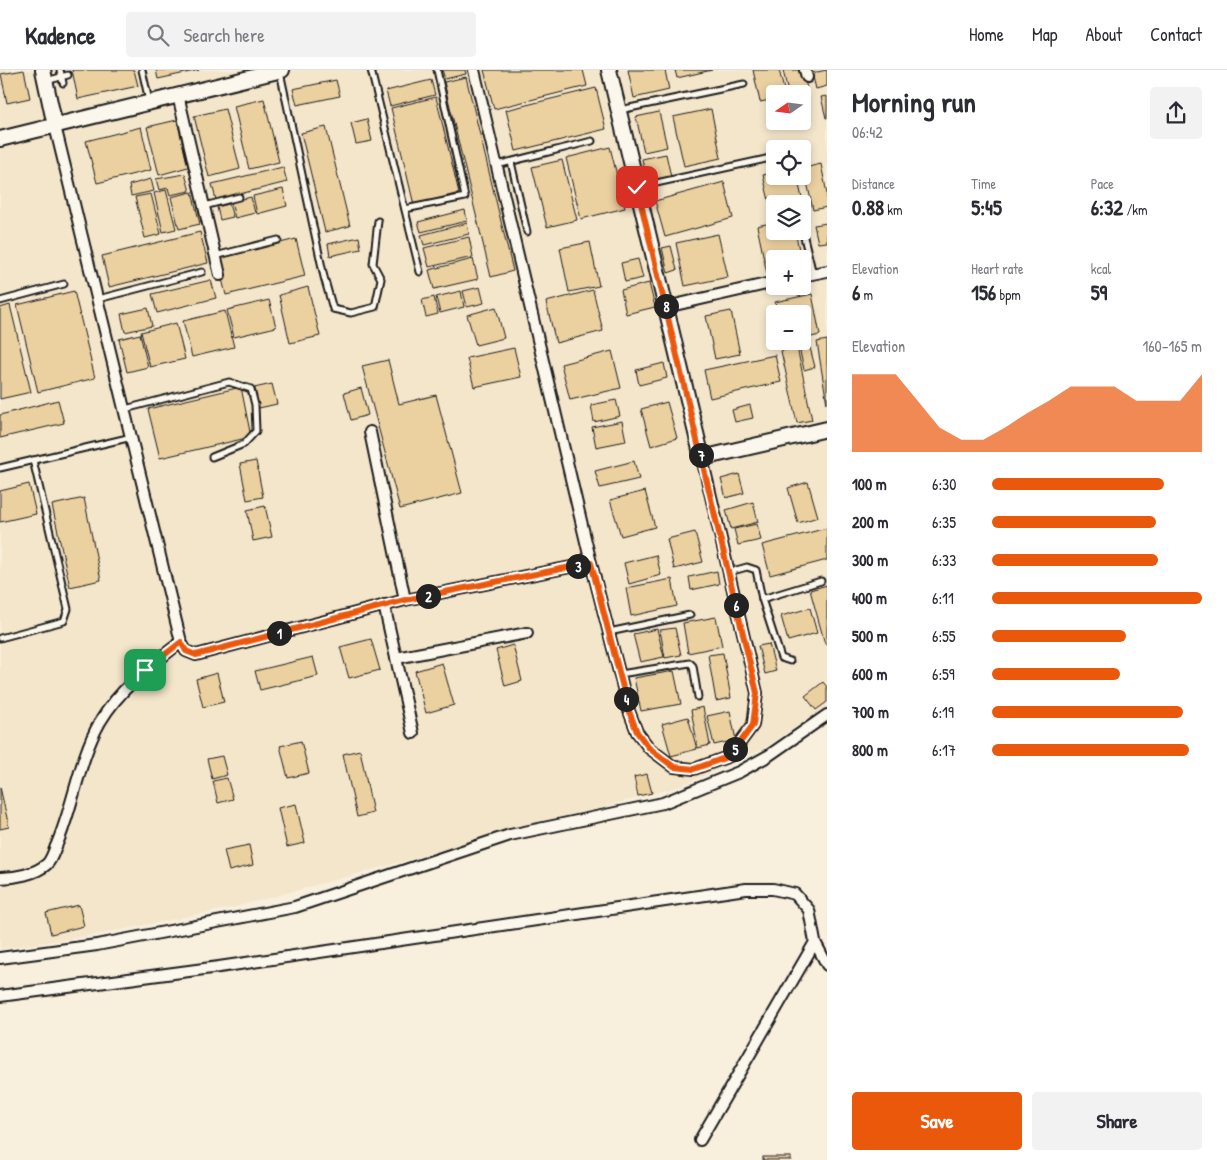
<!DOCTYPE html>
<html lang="en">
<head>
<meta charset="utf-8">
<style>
  :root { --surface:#fff; --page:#f2f2f3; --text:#2b2b33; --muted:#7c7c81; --line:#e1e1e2; --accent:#ea580c }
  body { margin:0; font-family:"Patrick Hand",sans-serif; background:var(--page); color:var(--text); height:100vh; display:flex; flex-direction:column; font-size:19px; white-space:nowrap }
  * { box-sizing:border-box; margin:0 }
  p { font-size:16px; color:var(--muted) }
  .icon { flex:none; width:28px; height:28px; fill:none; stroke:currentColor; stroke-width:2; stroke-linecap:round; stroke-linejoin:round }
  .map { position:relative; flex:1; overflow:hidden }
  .drawer { display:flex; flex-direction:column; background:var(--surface); width:400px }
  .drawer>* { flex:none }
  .needle { width:32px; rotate:256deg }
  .fabs { position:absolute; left:766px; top:15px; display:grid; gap:10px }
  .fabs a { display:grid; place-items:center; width:45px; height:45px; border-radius:5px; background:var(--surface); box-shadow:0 2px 8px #0003; font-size:25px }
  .pin { position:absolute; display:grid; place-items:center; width:42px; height:42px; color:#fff; margin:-21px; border-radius:10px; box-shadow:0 2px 8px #0006 }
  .km { position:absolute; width:25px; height:25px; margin:-12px; border-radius:50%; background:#222; color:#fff; font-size:14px; line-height:25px; text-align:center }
  .round { display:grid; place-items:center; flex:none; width:52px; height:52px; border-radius:5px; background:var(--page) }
  .overview { display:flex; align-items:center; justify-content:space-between; height:85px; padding:0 25px }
  h1 { font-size:28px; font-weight:700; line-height:38px }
  .figures { display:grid; grid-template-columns:repeat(3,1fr); gap:8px; height:85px; padding:5px 25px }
  .figures div { display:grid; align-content:center }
  .figures b { font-size:21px; font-weight:700 }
  .figures small { font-size:14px; font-weight:400 }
  .figures p { font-size:14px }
  .chart { height:140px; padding:10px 25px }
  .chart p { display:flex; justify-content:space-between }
  .chart svg { width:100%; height:90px; margin-top:5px; fill:var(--accent); opacity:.7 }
  .cta { display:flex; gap:10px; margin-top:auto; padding:10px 25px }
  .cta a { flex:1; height:58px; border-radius:5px; background:var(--accent); color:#fff; font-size:20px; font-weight:700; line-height:58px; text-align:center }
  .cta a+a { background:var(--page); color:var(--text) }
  ul { padding:0 25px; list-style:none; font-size:16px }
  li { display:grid; grid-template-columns:80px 60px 1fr; align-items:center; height:38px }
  li i { height:12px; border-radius:6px; background:var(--accent) }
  header { display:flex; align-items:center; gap:30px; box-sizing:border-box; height:70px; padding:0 25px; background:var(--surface); border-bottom:1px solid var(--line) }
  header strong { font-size:24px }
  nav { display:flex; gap:28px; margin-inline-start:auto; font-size:18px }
  .search { width:350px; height:45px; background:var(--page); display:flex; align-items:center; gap:12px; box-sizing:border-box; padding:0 18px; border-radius:5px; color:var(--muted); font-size:19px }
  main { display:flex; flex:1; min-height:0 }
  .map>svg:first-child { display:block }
  .built { fill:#f4e6cb; fill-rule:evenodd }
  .building { fill:#ebd0a0; stroke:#1c1c1c }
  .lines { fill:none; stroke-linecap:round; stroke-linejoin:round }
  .lane-casing { stroke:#1c1c1c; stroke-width:9 }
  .street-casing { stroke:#1c1c1c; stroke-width:14 }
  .secondary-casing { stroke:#1c1c1c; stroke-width:18 }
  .lane { stroke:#fbf7ec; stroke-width:5 }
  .street { stroke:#fbf7ec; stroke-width:10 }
  .secondary { stroke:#fbf7ec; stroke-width:14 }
  .route-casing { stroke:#fff; stroke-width:10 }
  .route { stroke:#ea580c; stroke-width:6 }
</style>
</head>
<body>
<header>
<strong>Kadence</strong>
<div class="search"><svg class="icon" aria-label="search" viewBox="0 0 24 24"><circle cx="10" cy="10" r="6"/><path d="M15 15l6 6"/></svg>Search here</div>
<nav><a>Home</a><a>Map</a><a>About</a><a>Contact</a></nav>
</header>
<main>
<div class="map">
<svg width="827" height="1090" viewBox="0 0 827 1090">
  <rect width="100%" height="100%" fill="#f8efdd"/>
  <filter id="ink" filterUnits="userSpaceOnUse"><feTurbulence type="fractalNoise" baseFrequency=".02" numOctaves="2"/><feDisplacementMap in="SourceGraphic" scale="10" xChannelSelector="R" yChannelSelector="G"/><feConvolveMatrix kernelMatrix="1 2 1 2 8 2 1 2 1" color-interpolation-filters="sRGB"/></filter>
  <g filter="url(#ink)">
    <path class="built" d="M0,0H827V636L763,679L681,716L231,838L95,865L0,879ZM775,24H802V51H775ZM775,79H802V106H775ZM775,134H802V161H775ZM775,189H802V216H775ZM775,244H802V271H775Z"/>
    <g class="building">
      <polygon points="24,0 30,28 7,33 1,4"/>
      <polygon points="72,0 134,0 138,16 78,29"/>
      <polygon points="156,0 199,0 158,9"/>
      <polygon points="442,0 465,0 466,4 445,9"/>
      <polygon points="484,0 583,0 587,16 494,39"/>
      <polygon points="628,0 665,0 669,20 634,28"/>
      <polygon points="675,0 712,0 677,8"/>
      <polygon points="753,0 779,0 785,24 775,24 775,29 760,32"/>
      <polygon points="783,0 803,0 807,19 788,23"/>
      <polygon points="827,0 827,16 816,19 812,3"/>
      <polygon points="466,7 513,201 491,207 444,12"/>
      <polygon points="336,10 340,26 297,35 293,19"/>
      <polygon points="431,10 435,25 390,36 386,21"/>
      <polygon points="596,18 606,59 516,81 506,40"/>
      <polygon points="827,26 827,48 826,48 821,27"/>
      <polygon points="436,27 459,123 414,135 391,38"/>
      <polygon points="264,29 279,92 249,99 234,36"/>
      <polygon points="225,39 240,99 209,107 194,46"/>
      <polygon points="711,39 721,88 684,96 673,47"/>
      <polygon points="659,42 667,77 644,82 636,47"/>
      <polygon points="367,49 372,71 356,74 351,53"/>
      <polygon points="177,50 188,97 159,105 147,57"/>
      <polygon points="141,57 151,100 97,113 86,71"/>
      <polygon points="326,57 350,156 325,162 301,63"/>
      <polygon points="610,77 625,138 581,149 566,88"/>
      <polygon points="666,84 671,107 647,112 642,89"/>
      <polygon points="562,90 577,150 547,157 532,97"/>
      <polygon points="821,94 827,124 827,137 813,140 804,98"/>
      <polygon points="283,97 287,112 216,130 212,114"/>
      <polygon points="775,102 775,106 797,106 804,137 802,134 775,134 775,143 772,144 763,105"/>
      <polygon points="185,104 190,121 170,125 168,118 159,120 156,109"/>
      <polygon points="151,109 154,121 131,126 129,115"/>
      <polygon points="724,112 733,148 665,167 655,131"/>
      <polygon points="283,119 287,136 257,144 253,126"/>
      <polygon points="166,120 176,159 163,162 154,123"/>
      <polygon points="192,122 200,154 179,159 171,127"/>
      <polygon points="151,124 161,164 145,168 135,127"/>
      <polygon points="251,127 255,143 235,148 231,132"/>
      <polygon points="229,134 233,147 220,150 217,137"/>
      <polygon points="465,140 467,151 421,162 418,152"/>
      <polygon points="775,152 775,161 795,161 801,189 775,189 775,202 767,204 757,156"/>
      <polygon points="467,153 469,164 424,175 421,165"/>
      <polygon points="827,153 827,172 818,173 814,155"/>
      <polygon points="200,162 208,193 109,217 102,186"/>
      <polygon points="718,164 728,207 685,216 676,173"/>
      <polygon points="359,167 361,179 330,186 328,174"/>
      <polygon points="469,167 473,187 429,197 424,178"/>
      <polygon points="296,169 305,206 226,225 217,189"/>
      <polygon points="590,172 599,216 569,222 560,178"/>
      <polygon points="671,176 677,200 668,203 662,178"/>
      <polygon points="473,189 478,209 434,219 429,200"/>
      <polygon points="638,189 643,208 625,212 621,193"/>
      <polygon points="211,210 216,228 157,243 152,224"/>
      <polygon points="649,213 655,237 626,244 621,220"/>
      <polygon points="308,217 320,266 290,273 279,225"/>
      <polygon points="480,217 484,233 467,237 463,221"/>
      <polygon points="593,220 603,261 556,273 546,232"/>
      <polygon points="74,221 95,308 38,322 17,235"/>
      <polygon points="461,221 464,237 440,243 436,227"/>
      <polygon points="812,224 820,265 802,269 802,244 777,244 775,232"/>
      <polygon points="434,227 438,244 426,247 422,230"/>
      <polygon points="269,230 276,257 234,267 227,240"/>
      <polygon points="10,235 31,322 0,329 0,238"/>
      <polygon points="496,237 504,268 476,275 467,245"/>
      <polygon points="148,238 152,256 125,262 121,244"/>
      <polygon points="225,241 234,277 192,287 183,251"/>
      <polygon points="731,241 740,284 715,289 706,246"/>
      <polygon points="176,253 185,289 150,297 141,262"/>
      <polygon points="140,264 148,297 127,302 119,269"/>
      <polygon points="827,270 827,334 817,272"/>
      <polygon points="809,274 815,297 804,300 799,277"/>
      <polygon points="797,277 812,350 797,353 781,281"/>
      <polygon points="514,278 521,307 474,317 467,288"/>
      <polygon points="612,281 621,318 570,330 561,294"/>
      <polygon points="775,285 781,312 710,328 704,300"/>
      <polygon points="388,290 399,334 436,325 462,423 400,439 362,296"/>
      <polygon points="664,293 667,308 639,315 636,300"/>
      <polygon points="272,314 277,334 259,338 254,318"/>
      <polygon points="241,317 251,367 160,388 148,339"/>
      <polygon points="361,318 368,345 351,350 344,323"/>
      <polygon points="58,330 64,353 0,368 0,345"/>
      <polygon points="616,330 620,346 594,352 591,335"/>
      <polygon points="667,332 677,368 651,376 641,339"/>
      <polygon points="750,335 753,348 735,352 732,340"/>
      <polygon points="622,351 626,371 596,377 592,357"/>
      <polygon points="256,391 263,427 247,430 240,394"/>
      <polygon points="634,391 639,409 600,418 595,401"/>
      <polygon points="739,404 744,423 726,428 721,409"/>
      <polygon points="808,412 818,447 798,453 788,418"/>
      <polygon points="29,414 36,444 0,452 0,421"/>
      <polygon points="645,421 655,457 621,466 610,430"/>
      <polygon points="84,428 101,510 70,517 52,435"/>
      <polygon points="753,432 758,452 731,459 726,440"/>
      <polygon points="265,436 272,467 253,471 247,440"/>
      <polygon points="757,454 761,470 738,475 734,459"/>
      <polygon points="827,458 827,490 770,505 762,475"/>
      <polygon points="695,462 703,492 674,499 667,469"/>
      <polygon points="656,485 661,505 629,514 624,493"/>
      <polygon points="717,501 719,514 691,520 689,507"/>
      <polygon points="672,509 677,536 631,546 626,518"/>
      <polygon points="827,515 827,574 825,574 810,520"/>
      <polygon points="810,538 817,563 788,571 781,546"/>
      <polygon points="716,547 722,576 688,583 683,553"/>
      <polygon points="675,558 681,585 665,588 660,560"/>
      <polygon points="657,559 664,587 640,592 633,564"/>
      <polygon points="371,569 380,600 349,608 340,577"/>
      <polygon points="769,574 776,601 765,604 758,576"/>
      <polygon points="513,575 522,611 505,616 496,580"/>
      <polygon points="723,583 731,628 716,631 708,585"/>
      <polygon points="313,587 318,606 260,620 255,601"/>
      <polygon points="442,593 454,635 426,643 415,601"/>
      <polygon points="674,601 681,634 641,641 634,608"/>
      <polygon points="217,603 224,632 203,637 196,609"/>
      <polygon points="823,612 827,617 827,632 816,640 805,626"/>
      <polygon points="703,637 710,675 698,678 691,640"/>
      <polygon points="730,641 736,670 714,675 707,646"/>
      <polygon points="688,647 697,679 671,686 662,654"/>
      <polygon points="301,671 309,703 288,708 280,676"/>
      <polygon points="360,680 373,743 357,747 343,684"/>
      <polygon points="222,686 227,705 212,709 207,689"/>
      <polygon points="647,704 652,723 638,726 634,707"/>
      <polygon points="227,708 233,729 218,733 213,711"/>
      <polygon points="0,717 9,757 0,759"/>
      <polygon points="296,734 305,773 287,777 278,738"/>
      <polygon points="249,775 253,795 229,801 224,780"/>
      <polygon points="79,835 84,856 51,864 46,843"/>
      <rect x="763" y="1087" width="28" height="3"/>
    </g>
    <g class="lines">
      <g class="lane-casing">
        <g id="lane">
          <polyline points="60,0 63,13"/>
          <polyline points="142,0 149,31"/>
          <polyline points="371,0 420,202"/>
          <polyline points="280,2 324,207 333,239 351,243 375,237 381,209 373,194 378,151"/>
          <polyline points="46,11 68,5"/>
          <polyline points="620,40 744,14"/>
          <polyline points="511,92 527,162"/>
          <polyline points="497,95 592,71"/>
          <polyline points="638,117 775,87"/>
          <polyline points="204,136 239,127"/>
          <polyline points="405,139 465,127 437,0"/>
          <polyline points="802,159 813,204"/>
          <polyline points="215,186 278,170"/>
          <polyline points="98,229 202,202"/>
          <polyline points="0,231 64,214"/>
          <polyline points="125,339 229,312 251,319 255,335 256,361 244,374 212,387"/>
          <polyline points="0,398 132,367"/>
          <polyline points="729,502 747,497 756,500 762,529 781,588 790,591"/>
          <polyline points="762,529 821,511"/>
          <polyline points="609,562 690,545"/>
          <polyline points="0,568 64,551 68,539 33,390"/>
          <polyline points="620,604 690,593 693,596 698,627"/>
        </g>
      </g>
      <g class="street-casing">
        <g id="street">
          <polyline points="474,0 591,493 629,641 637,662 649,678 674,697 694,699 730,686 753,655 757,623 702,388"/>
          <polyline points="805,0 807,7"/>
          <polyline points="178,25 220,205"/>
          <polyline points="55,56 181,572 186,581 196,585 405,530 591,493"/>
          <polyline points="802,206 827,201"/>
          <polyline points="666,237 775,212"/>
          <polyline points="370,362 405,530"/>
          <polyline points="384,535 413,663"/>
          <polyline points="396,588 527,563"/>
          <path d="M0,808C14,808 36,804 47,794C52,789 54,780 57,774C74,734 79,689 100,652C120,618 151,595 181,572"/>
          <polyline points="0,888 97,875 295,837 510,765 663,733 739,702 768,686 827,645"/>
          <polyline points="0,926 219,897 746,819 773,819 795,824 809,840 815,872 827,895"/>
          <polyline points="700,1070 815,872"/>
        </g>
      </g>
      <g class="secondary-casing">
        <g id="secondary">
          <polyline points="43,0 55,56"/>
          <polyline points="609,0 702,388 827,359"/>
          <polyline points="0,69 282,0"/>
        </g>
      </g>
      <use href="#lane" class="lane"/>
      <use href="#street" class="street"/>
      <use href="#secondary" class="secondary"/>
    </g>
  </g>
  <g class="lines" filter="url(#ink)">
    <g class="route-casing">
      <polyline id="route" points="145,600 181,572 186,581 196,585 405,530 591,493 629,641 637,662 649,678 674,697 694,699 730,686 753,655 757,623 637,117"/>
    </g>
    <use href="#route" class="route"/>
  </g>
</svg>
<div class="fabs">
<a><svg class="needle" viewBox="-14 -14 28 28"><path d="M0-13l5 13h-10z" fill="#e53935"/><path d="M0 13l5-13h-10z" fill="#7c7c81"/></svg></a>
<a><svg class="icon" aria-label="locate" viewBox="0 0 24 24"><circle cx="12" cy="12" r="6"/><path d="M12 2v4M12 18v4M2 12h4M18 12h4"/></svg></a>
<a><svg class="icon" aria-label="layers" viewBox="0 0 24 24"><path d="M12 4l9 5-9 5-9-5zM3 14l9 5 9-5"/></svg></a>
<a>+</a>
<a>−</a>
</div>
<div class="pin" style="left:145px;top:600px;background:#1e9e55"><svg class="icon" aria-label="arrive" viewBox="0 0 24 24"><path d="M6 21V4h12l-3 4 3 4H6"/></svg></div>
<div class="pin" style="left:637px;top:117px;background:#d93025"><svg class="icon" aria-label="check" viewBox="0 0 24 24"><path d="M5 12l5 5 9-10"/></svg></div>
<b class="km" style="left:279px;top:563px">1</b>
<b class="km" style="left:428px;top:526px">2</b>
<b class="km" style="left:578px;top:496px">3</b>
<b class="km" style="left:626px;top:629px">4</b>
<b class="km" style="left:735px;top:679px">5</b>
<b class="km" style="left:736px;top:535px">6</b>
<b class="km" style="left:701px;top:385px">7</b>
<b class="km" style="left:666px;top:236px">8</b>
</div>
<section class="drawer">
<div class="overview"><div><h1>Morning run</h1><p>06:42</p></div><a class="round"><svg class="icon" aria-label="share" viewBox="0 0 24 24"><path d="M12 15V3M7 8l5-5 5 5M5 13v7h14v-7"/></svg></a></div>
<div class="figures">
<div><p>Distance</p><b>0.88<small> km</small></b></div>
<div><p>Time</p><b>5:45</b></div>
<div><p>Pace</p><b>6:32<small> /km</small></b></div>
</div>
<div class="figures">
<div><p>Elevation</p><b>6<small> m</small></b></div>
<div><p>Heart rate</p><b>156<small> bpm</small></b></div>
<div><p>kcal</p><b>59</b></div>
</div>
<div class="chart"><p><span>Elevation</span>160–165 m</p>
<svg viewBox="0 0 160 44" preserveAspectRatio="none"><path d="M0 44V6L10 6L20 6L30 19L40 32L50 38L60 38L70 32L80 25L90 19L100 12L110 12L120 12L130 19L140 19L150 19L160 6V44z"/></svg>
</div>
<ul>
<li><b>100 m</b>6:30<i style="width:82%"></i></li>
<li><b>200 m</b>6:35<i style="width:78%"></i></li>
<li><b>300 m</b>6:33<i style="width:79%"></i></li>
<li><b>400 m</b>6:11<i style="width:100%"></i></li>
<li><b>500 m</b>6:55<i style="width:64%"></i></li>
<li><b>600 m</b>6:59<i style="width:61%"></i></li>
<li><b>700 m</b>6:19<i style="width:91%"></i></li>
<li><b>800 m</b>6:17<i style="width:94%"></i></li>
</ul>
<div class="cta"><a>Save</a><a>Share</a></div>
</section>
</main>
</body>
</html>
